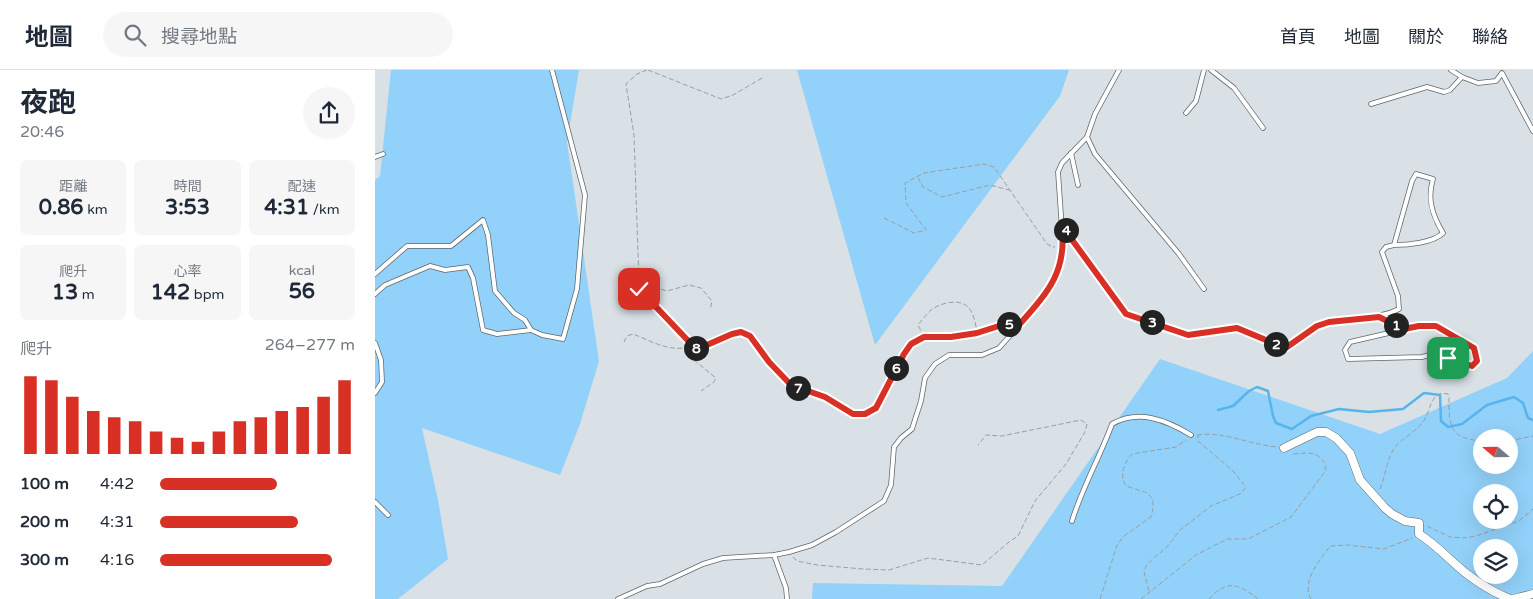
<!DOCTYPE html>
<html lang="zh-TW">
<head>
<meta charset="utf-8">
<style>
  :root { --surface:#fff; --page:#f6f6f7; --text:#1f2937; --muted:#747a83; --line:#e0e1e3; --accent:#d93025 }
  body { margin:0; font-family:"Varela Round","Noto Sans TC",sans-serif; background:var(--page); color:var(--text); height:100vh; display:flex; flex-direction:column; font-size:19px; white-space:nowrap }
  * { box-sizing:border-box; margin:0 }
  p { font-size:16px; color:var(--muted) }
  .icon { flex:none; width:28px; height:28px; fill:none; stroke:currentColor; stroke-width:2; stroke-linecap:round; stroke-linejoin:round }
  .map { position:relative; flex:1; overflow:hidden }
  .details { display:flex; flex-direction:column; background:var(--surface); width:375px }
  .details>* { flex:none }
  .needle { width:32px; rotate:290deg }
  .tools { position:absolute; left:1098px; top:359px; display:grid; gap:10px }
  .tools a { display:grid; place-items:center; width:45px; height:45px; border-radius:50%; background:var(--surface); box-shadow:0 5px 20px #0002; font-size:25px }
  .pin { position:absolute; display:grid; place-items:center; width:42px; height:42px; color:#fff; margin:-21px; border-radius:10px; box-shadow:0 2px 8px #0006 }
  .km { position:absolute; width:25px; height:25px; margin:-12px; border-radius:50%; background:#222; color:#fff; font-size:14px; line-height:25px; text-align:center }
  .round { display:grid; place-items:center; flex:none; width:52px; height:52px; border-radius:26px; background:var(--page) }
  .overview { display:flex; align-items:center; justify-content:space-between; height:85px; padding:0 20px }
  h1 { font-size:28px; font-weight:700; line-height:38px }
  .stats { display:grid; grid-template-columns:repeat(3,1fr); gap:8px; height:85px; padding:5px 20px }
  .stats div { display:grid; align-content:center; border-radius:8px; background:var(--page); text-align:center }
  .stats b { font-size:21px; font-weight:700 }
  .stats small { font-size:14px; font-weight:400 }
  .stats p { font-size:14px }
  .chart { height:140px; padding:10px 20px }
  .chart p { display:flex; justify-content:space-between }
  .chart svg { width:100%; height:90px; margin-top:5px; stroke:var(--accent); stroke-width:6 }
  ul { padding:0 20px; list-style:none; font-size:16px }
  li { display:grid; grid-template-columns:80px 60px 1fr; align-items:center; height:38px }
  li i { height:12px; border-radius:6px; background:var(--accent) }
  header { display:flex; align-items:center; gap:30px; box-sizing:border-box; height:70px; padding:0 25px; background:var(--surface); border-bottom:1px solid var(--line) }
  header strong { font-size:24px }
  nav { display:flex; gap:28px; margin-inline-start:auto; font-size:18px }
  .search { width:350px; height:45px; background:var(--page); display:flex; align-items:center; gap:12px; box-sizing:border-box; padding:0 18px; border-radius:28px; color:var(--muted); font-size:19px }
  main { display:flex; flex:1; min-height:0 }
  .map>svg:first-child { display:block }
  .green { fill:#92d1f9; fill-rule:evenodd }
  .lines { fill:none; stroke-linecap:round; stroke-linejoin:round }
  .stream { stroke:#56b5ec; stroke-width:2.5 }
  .lane-casing { stroke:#60676c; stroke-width:5.5 }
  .street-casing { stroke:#60676c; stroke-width:9 }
  .path { stroke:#989fa2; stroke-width:1; stroke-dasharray:5 2.5; stroke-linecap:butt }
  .lane { stroke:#fff; stroke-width:4 }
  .street { stroke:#fff; stroke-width:8 }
  .route-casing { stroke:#fff; stroke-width:10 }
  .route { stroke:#d93025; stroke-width:6 }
</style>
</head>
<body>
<header>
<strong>地圖</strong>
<div class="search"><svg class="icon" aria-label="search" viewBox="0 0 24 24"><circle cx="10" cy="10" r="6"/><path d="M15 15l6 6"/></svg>搜尋地點</div>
<nav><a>首頁</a><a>地圖</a><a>關於</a><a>聯絡</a></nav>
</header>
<main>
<section class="details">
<div class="overview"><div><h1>夜跑</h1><p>20:46</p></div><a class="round"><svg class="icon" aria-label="share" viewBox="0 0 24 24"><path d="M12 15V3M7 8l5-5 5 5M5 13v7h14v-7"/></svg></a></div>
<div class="stats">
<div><p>距離</p><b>0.86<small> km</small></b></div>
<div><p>時間</p><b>3:53</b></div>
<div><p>配速</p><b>4:31<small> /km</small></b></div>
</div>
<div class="stats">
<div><p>爬升</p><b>13<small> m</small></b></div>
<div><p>心率</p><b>142<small> bpm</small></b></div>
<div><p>kcal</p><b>56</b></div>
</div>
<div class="chart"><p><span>爬升</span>264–277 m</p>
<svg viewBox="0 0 160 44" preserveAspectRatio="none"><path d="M5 44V6M15 44V8M25 44V16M35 44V23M45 44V26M55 44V28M65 44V33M75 44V36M85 44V38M95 44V33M105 44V28M115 44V26M125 44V23M135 44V21M145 44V16M155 44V8"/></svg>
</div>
<ul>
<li><b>100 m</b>4:42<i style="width:60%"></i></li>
<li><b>200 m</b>4:31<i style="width:71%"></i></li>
<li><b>300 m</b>4:16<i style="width:88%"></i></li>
</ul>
</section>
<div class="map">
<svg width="1158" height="529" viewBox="0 0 1158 529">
  <rect width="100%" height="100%" fill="#d9e1e6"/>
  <g class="green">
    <polygon points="16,0 204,0 192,72 224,291 205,354 185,405 47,358 63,430 73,489 23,529 0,529 0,110 5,106"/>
    <polygon points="422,0 694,0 685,26 500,275"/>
    <path d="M1158,281V529H437L438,513L627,516L785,289L1005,364L1132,308ZM1106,368H1134V395H1106ZM1106,422H1134V450H1106ZM1106,478H1134V505H1106Z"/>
  </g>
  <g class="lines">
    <polyline class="stream" points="843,340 858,336 874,321 882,317 893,321 898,346 901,353 917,359 936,346 964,339 994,342 1028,339 1049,323 1065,325 1066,351 1073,357 1087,354 1112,335 1139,327 1148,333 1153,348 1158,350"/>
    <g class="lane-casing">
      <g id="lane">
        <polyline points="836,0 859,18 888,58"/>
        <polyline points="1076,0 1087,7"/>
        <polyline points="996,34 1052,17 1069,22 1075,20 1087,7 1103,13 1121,11 1127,3 1158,61"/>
        <polyline points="811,43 821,31 829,0"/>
        <polyline points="712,67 720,84 804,184 829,219"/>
        <polyline points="696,83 703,115"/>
        <polyline points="0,87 8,84"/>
        <path d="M688,156L751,243L813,265L862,258L903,275L912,277C925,268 937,257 952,253C976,245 1001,251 1024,239L1023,226L1007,182L1011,177L1019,175L1037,111L1041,104L1058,109C1052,128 1057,145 1068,163C1058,173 1032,175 1019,175"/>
        <polyline points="0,204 32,176 76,176 108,150 113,165 120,221 139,243 150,250 156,260 167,265 188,269 202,219 210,125 177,0"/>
        <polyline points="0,224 10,215 55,196 70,200 93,197 98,208 108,260 122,264 156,260"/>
        <polyline points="1004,247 1029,259"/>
        <polygon points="1044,256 1061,256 1099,278 1102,291 1097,296 1062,283 1047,287 973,289 970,280 975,272"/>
        <polyline points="0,273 6,290 7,312 0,323"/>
        <polyline points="0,432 13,445"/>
        <path d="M697,451C707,418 725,387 737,354C764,339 791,350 816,365"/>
        <polyline points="399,485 411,518 412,529"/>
        <polyline points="243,529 272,516 285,514 328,494 348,488 399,485 414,482 437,475 461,462 509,431 516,415 519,377 526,368 537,359 546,331 550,308 560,294 574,285 607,285 624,278 672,224 682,204 687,189 688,174 683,102 687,93 712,67 720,44 744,0"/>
      </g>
    </g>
    <g class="street-casing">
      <g id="street">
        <path d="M909,378L942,362H951L961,368L975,383L985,410L1010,438L1017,444L1030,451L1044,453V464C1062,475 1075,491 1092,504C1105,514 1120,523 1135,529"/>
        <polyline points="1138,529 1158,524"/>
      </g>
    </g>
    <g class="path">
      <polyline points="272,0 262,4 251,14 259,65 264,212 268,213 292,221 314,215 326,218 337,231 335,240"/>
      <polyline points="273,0 346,29 358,25 389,7"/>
      <polyline points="543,108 548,117 567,127 615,115 634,120"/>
      <polyline points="509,148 539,163 551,160 531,133 530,113 549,103 609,94 619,97 672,174 678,177 680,177"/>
      <path d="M549,267L543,255C547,250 551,245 556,240C565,233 584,228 593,237C599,243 601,255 602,263"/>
      <path d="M249,272L252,266L258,264C274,270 299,285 316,275L269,225L264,219V213"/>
      <polyline points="317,276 320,278 319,285 320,291 341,308 339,312 326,321"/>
      <polyline points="320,278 325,278 357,264 366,262 375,266 394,292 416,315 450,327 478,344 489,344 501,338 529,284 536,274 549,267 576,267 602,263 630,253 638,254"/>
      <path d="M822,365C850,361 875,375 902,377"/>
      <polyline points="1134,371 1158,366"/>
      <path d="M1005,419C1010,407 1011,394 1017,382C1023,370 1040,363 1048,352C1056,341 1055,320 1073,324L1074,327C1074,356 1074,368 1106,371"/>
      <polyline points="1052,456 1075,467 1088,468 1101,466 1144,451 1158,439"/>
      <polyline points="418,487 422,491 442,495 488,499 514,500 553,488 607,495 634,472 643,466 660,431 691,394 710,362 712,354 706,350 627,366 611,365 603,375"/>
      <polyline points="774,521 769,502 772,494 793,476 805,460 836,436 865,424 871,417 857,400 823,371 823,365"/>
      <path d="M725,529L742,475L749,466L776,447C783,422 772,423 751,416C744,405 749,393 757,384L801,377L811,370"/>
      <path d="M766,529L821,485L852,469H873L916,447L949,403L951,396C943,380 933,383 918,384"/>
      <path d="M834,529C852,509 864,514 883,529"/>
      <path d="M936,529C926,511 945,490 955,476L973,475L1009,479L1037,468"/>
    </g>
    <use href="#lane" class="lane"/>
    <use href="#street" class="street"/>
  </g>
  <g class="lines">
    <g class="route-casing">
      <path id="route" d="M264,219L320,278H325L357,264L366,262L375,266L394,292L416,315L450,327L478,344H490L501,338L529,284L536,274L549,267H576L602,263L630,254L644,255C673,222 692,202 687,156L751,244L813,265L862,258L903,275L912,277L942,256L954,252L1004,247L1029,259L1044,256H1061L1099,278L1102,291L1097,296L1073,288"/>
    </g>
    <use href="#route" class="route"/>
  </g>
</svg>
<div class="tools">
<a><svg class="needle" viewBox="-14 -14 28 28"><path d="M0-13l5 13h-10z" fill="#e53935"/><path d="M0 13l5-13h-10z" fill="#747a83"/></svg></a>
<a><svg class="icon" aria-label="locate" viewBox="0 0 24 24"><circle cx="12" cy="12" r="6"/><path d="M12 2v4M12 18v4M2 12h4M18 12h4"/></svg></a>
<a><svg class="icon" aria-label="layers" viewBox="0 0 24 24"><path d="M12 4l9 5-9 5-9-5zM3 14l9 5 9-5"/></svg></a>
</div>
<div class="pin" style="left:1073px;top:288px;background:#1e9e55"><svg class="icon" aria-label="arrive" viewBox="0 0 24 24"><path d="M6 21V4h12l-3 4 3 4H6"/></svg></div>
<div class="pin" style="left:264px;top:219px;background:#d93025"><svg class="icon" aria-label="check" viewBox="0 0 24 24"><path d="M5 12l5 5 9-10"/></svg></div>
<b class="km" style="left:1021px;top:255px">1</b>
<b class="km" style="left:901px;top:274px">2</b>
<b class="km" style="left:777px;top:252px">3</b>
<b class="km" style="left:691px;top:160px">4</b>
<b class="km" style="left:634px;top:254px">5</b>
<b class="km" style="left:521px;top:298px">6</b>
<b class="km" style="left:423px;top:318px">7</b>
<b class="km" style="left:321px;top:278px">8</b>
</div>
</main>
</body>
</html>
